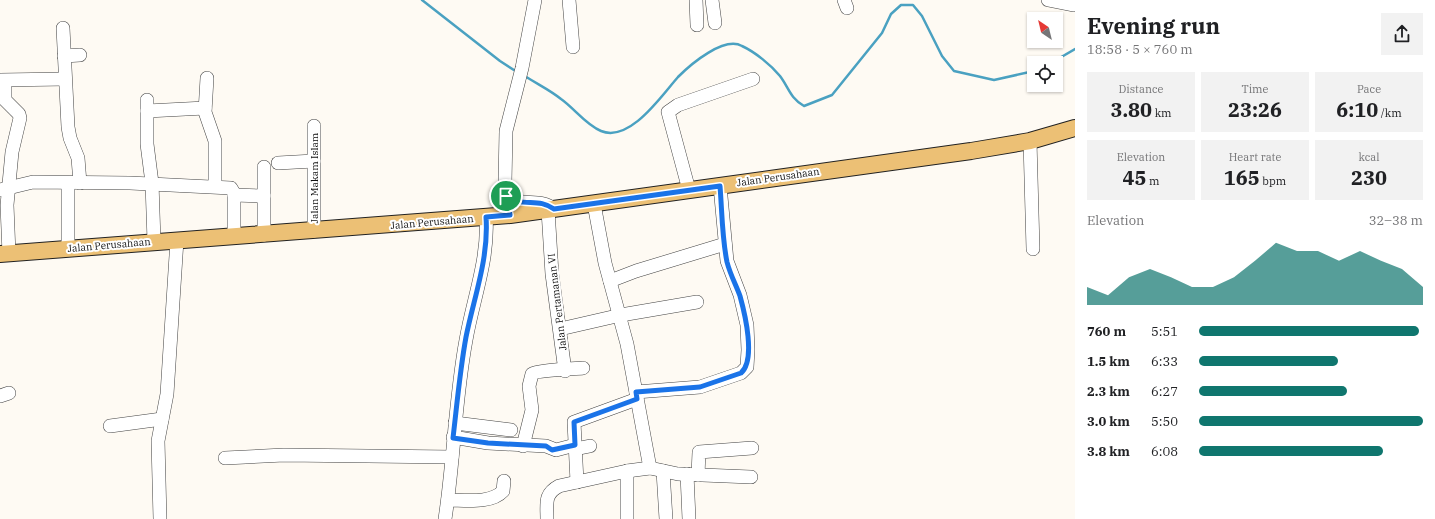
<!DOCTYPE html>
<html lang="en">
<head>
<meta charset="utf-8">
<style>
  :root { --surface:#fff; --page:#f2f2f2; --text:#202124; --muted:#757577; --accent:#0f766e }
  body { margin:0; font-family:"IBM Plex Serif",serif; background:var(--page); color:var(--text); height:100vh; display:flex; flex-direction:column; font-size:15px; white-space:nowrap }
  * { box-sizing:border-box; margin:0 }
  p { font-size:13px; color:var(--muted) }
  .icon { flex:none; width:22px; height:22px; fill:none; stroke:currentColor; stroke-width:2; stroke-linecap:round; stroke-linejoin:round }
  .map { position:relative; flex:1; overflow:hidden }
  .side { display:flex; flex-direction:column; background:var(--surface); width:360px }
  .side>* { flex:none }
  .needle { width:26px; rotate:325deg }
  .fabs { position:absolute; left:1027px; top:12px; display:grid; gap:8px }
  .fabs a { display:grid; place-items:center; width:36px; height:36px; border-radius:0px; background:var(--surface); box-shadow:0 1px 3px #0004; font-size:20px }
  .pin { position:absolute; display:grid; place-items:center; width:34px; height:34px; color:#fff; margin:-17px; border:2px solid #fff; border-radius:50%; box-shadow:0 1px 4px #0007 }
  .round { display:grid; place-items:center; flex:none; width:42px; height:42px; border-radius:0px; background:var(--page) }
  .head { display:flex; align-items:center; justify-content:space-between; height:68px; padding:0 12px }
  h1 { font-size:22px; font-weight:800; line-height:30px }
  .figures { display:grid; grid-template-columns:repeat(3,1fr); gap:6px; height:68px; padding:4px 12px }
  .figures div { display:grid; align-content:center; border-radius:0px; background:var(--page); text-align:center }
  .figures b { font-size:20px; font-weight:800 }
  .figures small { font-size:11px; font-weight:400 }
  .figures p { font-size:11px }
  .chart { height:112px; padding:8px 12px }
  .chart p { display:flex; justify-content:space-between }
  .chart svg { width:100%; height:72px; margin-top:4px; fill:var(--accent); opacity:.7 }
  ul { padding:0 12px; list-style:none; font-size:13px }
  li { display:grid; grid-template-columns:64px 48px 1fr; align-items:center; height:30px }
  li i { height:10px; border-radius:5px; background:var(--accent) }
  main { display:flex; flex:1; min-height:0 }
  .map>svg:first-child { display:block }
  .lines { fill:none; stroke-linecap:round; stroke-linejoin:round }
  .stream { stroke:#4aa1c1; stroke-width:2.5 }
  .minor-casing { stroke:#434343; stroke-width:14 }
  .major-casing { stroke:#212121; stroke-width:18 }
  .minor { stroke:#fff; stroke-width:13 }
  .major { stroke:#ecc075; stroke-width:16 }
  .route-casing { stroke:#fff; stroke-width:8 }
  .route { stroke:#1a73e8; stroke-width:5 }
  .labels { text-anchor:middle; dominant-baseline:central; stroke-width:4; stroke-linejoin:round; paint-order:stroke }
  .street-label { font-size:10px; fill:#101010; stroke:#fff }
</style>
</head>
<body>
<main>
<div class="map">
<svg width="1075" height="519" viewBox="0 0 1075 519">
  <rect width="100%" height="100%" fill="#fefaf3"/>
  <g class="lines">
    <g class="stream">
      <polyline points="422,0 500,61 517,72"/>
      <polyline points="1051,63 1075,49"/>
      <path d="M525,76C537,84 550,90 561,99C574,108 586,125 601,131C630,143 662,95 678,77C691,64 724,36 742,46C755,52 771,65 780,76C789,88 790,98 804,106L832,95L882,33L891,14L901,5H913L922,16L942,56L954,71L994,80L1034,71"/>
    </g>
    <g class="minor-casing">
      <g id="minor">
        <polyline points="569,0 573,47"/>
        <polyline points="696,0 697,25"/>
        <polyline points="712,0 715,23"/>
        <polyline points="844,0 847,8"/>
        <polyline points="1048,0 1073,5"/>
        <polyline points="63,28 68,127 70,138 78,158 80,183"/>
        <polyline points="64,56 80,55"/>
        <polyline points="207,78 205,112 215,141 215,186"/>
        <polyline points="0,80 65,79"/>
        <polyline points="0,81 5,88 5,100 19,114 20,118 12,152 7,205 9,254"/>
        <polyline points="147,100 147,144 152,183 154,241"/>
        <polyline points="147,111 205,108"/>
        <polyline points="1030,141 1033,249"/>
        <polyline points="278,163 314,161"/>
        <polyline points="68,183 68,249"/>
        <polyline points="0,190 33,182 130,183 231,188 234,193 234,236"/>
        <polyline points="689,190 668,112 678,105 753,79"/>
        <polyline points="234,195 264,196"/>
        <path d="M506,196C523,208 538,197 554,209"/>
        <polyline points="548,210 552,274 565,371"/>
        <polyline points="510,215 505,182 506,131 522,68 535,0"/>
        <polyline points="314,231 314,126"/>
        <polyline points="264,235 264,167"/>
        <polyline points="610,281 636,271 725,244"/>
        <polyline points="560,329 621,315 697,302"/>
        <polyline points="636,392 700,387 741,373 747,367 748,350 747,325 740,295 727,261 720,186"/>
        <polyline points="0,396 9,393"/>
        <polyline points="455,423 511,430"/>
        <polyline points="110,426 162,419"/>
        <polyline points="453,437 488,443 546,446 556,450 575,445"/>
        <path d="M523,446L532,410L529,386L532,374C537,370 574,369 583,368"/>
        <polyline points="575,449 590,446"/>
        <polyline points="225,458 284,455 452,457"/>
        <polyline points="650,468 678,474 751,477"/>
        <polyline points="627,471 627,519"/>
        <polyline points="663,471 666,519"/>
        <polyline points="687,474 689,519"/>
        <polyline points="698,475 699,452 752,448"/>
        <polyline points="577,482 574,422 637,399"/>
        <path d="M448,500C465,500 491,504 503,491L504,481"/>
        <polyline points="160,519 158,441 167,394 177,240"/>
        <path d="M445,519C454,460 455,399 466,340C473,299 489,259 486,217"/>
        <path d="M547,519C547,503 544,494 559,486L627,471L650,468L627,344L605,263L594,204"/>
      </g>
    </g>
    <g class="major-casing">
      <polyline id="major" points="0,254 510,215 971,151 1030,141 1075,128"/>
    </g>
    <use href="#minor" class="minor"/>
    <use href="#major" class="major"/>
  </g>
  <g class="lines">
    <g class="route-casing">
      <path id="route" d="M720,186C722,211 722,238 727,262C730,274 736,285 740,296C745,314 756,360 741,373L700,387L636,392L637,399L574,422L575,445L552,450L546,446L488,443L453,438C457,404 460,370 466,337C474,297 489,258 486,217L510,215L506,196C523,208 538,197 554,209Z"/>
    </g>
    <use href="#route" class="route"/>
  </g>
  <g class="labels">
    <g class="street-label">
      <text transform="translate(778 177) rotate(-8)">Jalan Perusahaan</text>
      <text transform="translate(314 178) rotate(-90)">Jalan Makam Islam</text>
      <text transform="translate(432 222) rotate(-5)">Jalan Perusahaan</text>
      <text transform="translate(109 245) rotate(-5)">Jalan Perusahaan</text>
      <text transform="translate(557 302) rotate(-97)">Jalan Pertamanan VI</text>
    </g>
  </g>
</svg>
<div class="fabs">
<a><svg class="needle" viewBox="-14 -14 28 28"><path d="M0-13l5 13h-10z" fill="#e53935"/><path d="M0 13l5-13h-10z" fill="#757577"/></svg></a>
<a><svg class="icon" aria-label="locate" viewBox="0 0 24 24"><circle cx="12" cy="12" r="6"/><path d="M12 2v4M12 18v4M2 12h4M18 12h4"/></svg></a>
</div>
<div class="pin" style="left:506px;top:196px;background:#1e9e55"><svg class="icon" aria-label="arrive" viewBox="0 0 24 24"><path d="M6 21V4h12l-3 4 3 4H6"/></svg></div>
</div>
<section class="side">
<div class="head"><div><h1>Evening run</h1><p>18:58 · 5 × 760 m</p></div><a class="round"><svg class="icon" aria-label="share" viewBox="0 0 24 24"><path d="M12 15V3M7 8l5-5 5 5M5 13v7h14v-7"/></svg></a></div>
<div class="figures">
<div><p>Distance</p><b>3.80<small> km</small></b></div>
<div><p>Time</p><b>23:26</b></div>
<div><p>Pace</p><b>6:10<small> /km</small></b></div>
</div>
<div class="figures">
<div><p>Elevation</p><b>45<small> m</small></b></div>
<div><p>Heart rate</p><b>165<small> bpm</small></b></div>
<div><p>kcal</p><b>230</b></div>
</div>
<div class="chart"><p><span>Elevation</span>32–38 m</p>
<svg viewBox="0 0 160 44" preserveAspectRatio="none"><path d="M0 44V33L10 38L20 27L30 22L40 27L50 33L60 33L70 27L80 17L90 6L100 11L110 11L120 17L130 11L140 17L150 22L160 33V44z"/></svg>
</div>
<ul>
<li><b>760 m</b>5:51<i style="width:98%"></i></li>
<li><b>1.5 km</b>6:33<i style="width:62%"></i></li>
<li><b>2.3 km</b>6:27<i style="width:66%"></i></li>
<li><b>3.0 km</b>5:50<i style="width:100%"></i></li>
<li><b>3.8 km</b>6:08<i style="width:82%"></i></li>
</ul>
</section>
</main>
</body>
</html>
